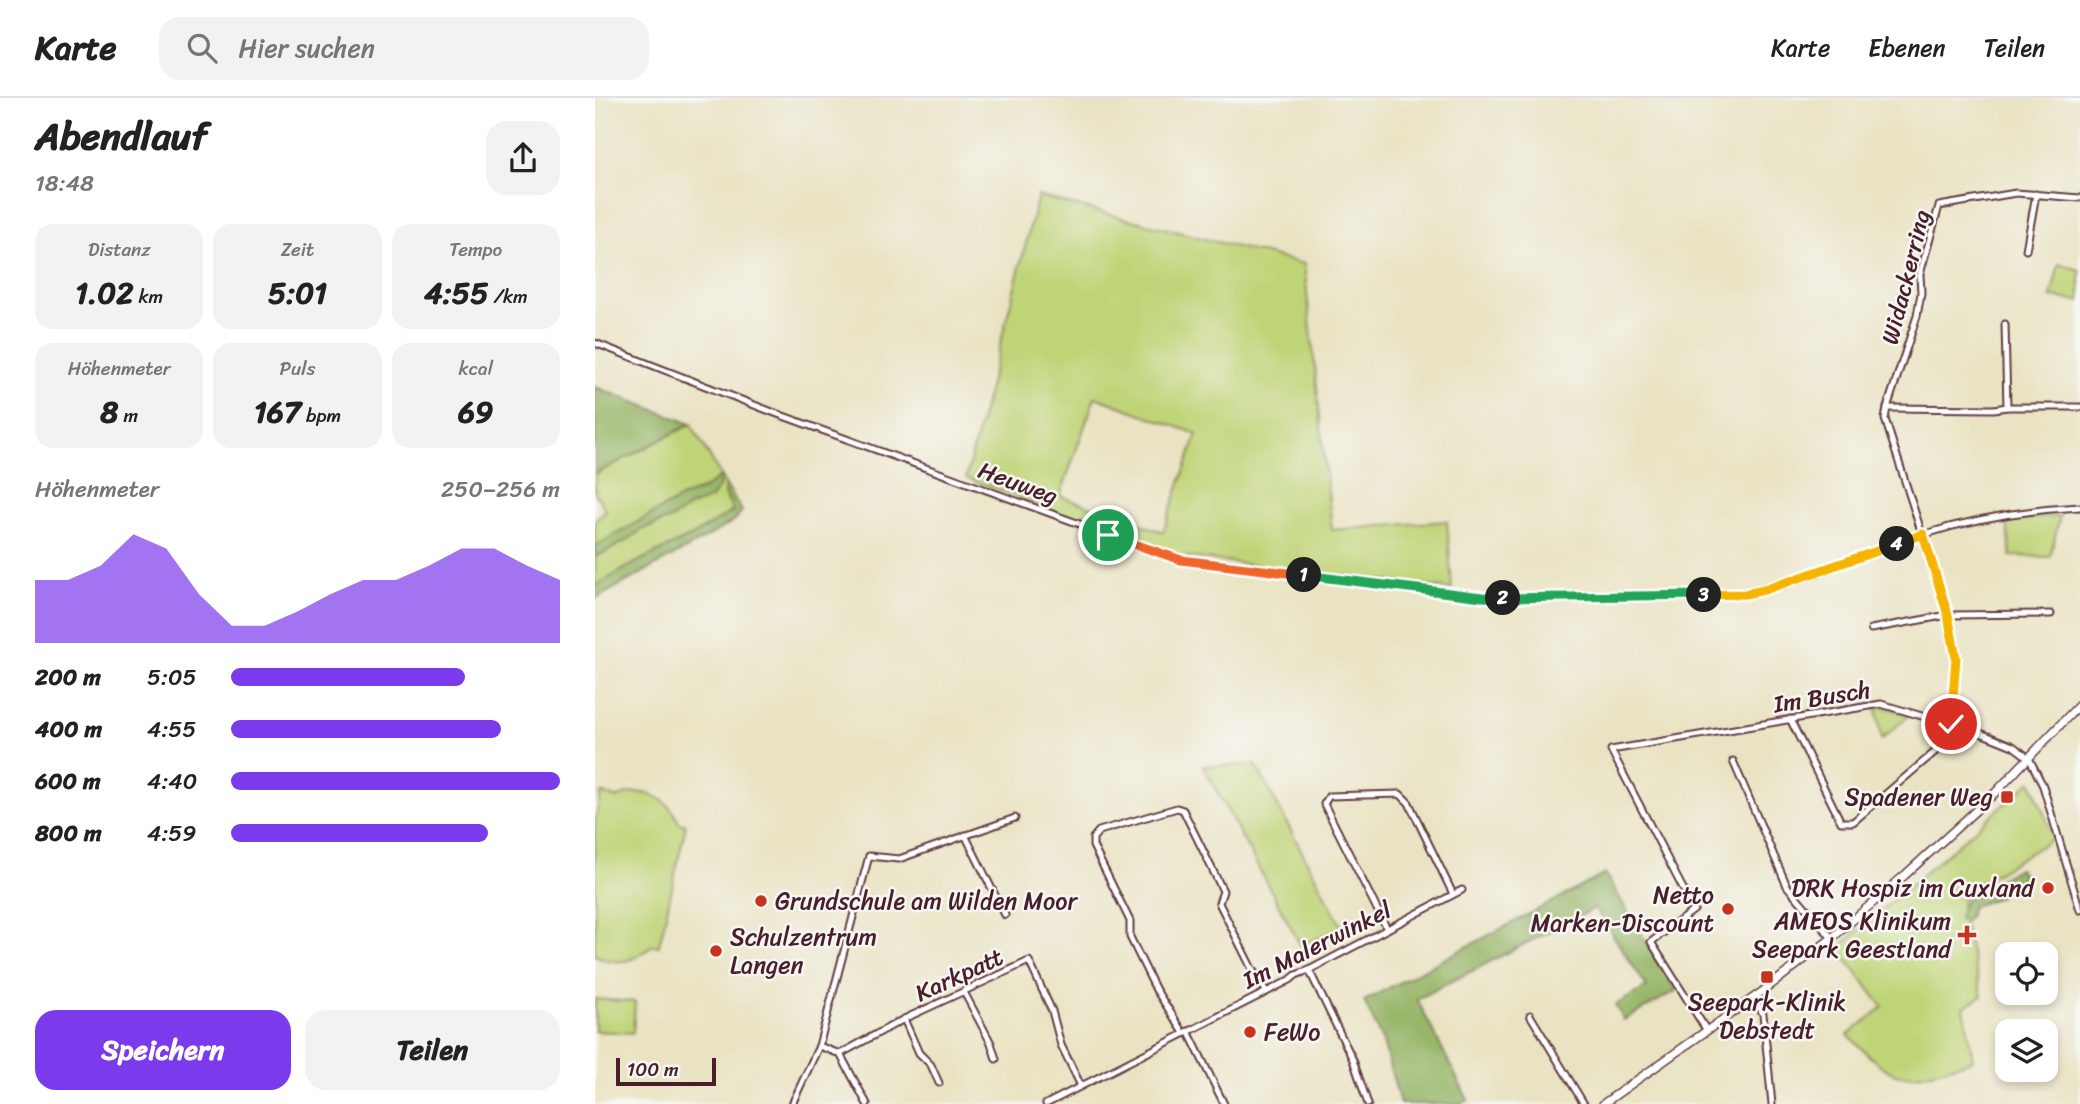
<!DOCTYPE html>
<html lang="de">
<head>
<meta charset="utf-8">
<style>
  :root { --surface:#fff; --page:#f2f2f2; --text:#222; --muted:#767676; --line:#e0e0e0; --accent:#7c3aed }
  body { margin:0; font-family:Sriracha,sans-serif; background:var(--page); color:var(--text); height:100vh; display:flex; flex-direction:column; font-size:26px; white-space:nowrap }
  * { box-sizing:border-box; margin:0 }
  p { font-size:23px; color:var(--muted) }
  .icon { flex:none; width:38px; height:38px; fill:none; stroke:currentColor; stroke-width:2; stroke-linecap:round; stroke-linejoin:round }
  .map { position:relative; flex:1; overflow:hidden }
  .drawer { display:flex; flex-direction:column; background:var(--surface); width:595px }
  .drawer>* { flex:none }
  .tools { position:absolute; left:1400px; top:844px; display:grid; gap:14px }
  .tools a { display:grid; place-items:center; width:63px; height:63px; border-radius:14px; background:var(--surface); box-shadow:0 4px 10px #0003; font-size:35px }
  .scale { position:absolute; left:21px; bottom:18px; width:100px; box-sizing:border-box; padding-left:7px; border:4px solid #4a1f2b; border-top:0; font-size:19px; line-height:24px; white-space:nowrap; color:#4a1f2b; -webkit-text-stroke:5px #f6f6f2; paint-order:stroke }
  .pin { position:absolute; display:grid; place-items:center; width:60px; height:60px; color:#fff; margin:-30px; border:4px solid #fff; border-radius:50%; box-shadow:0 2px 7px #0007 }
  .km { position:absolute; width:35px; height:35px; margin:-18px; border-radius:50%; background:#222; color:#fff; font-size:19px; line-height:35px; text-align:center }
  .round { display:grid; place-items:center; flex:none; width:74px; height:74px; border-radius:21px; background:var(--page) }
  .summary { display:flex; align-items:center; justify-content:space-between; height:119px; padding:0 35px }
  h1 { font-size:38px; font-weight:800; line-height:52px }
  .stats { display:grid; grid-template-columns:repeat(3,1fr); gap:10px; height:119px; padding:7px 35px }
  .stats div { display:grid; align-content:center; border-radius:18px; background:var(--page); text-align:center }
  .stats b { font-size:30px; font-weight:800 }
  .stats small { font-size:19px; font-weight:400 }
  .stats p { font-size:19px }
  .chart { height:196px; padding:14px 35px }
  .chart p { display:flex; justify-content:space-between }
  .chart svg { width:100%; height:126px; margin-top:7px; fill:var(--accent); opacity:.7 }
  .action { display:flex; gap:14px; margin-top:auto; padding:14px 35px }
  .action a { flex:1; height:80px; border-radius:21px; background:var(--accent); color:#fff; font-size:28px; font-weight:800; line-height:80px; text-align:center }
  .action a+a { background:var(--page); color:var(--text) }
  ul { padding:0 35px; list-style:none; font-size:23px }
  li { display:grid; grid-template-columns:112px 84px 1fr; align-items:center; height:52px }
  li i { height:18px; border-radius:9px; background:var(--accent) }
  header { display:flex; align-items:center; gap:42px; box-sizing:border-box; height:98px; padding:0 35px; background:var(--surface); border-bottom:2px solid var(--line) }
  header strong { font-size:33px }
  nav { display:flex; gap:38px; margin-inline-start:auto; font-size:24px }
  .search { width:490px; height:63px; background:var(--page); display:flex; align-items:center; gap:18px; box-sizing:border-box; padding:0 24px; border-radius:21px; color:var(--muted); font-size:26px }
  main { display:flex; flex:1; min-height:0 }
  .map>svg:first-child { display:block }
  .green { fill:#bfd477; stroke:#847a51; stroke-width:2; fill-rule:evenodd }
  .forest { fill:#97b668; stroke:#706a4a; stroke-width:2 }
  .lines { fill:none; stroke-linecap:round; stroke-linejoin:round }
  .street-casing { stroke:#623c42; stroke-width:9 }
  .secondary-casing { stroke:#623c42; stroke-width:10 }
  .street { stroke:#fff; stroke-width:5 }
  .secondary { stroke:#fff; stroke-width:7 }
  .split-1-casing { stroke:#fff; stroke-width:14 }
  .split-2-casing { stroke:#fff; stroke-width:14 }
  .split-3-casing { stroke:#fff; stroke-width:14 }
  .split-4-casing { stroke:#fff; stroke-width:14 }
  .split-5-casing { stroke:#fff; stroke-width:14 }
  .split-1 { stroke:#f0652b; stroke-width:9 }
  .split-2 { stroke:#22a559; stroke-width:9 }
  .split-3 { stroke:#22a559; stroke-width:9 }
  .split-4 { stroke:#f5b400; stroke-width:9 }
  .split-5 { stroke:#f5b400; stroke-width:9 }
  .poi-dot { fill:#c8321e; stroke:#f6f6f2; stroke-width:2.5 }
  .labels { text-anchor:middle; dominant-baseline:central; stroke-width:5; stroke-linejoin:round; paint-order:stroke }
  .street-label { font-size:24px; fill:#4a1f2b; stroke:#f6f6f2 }
  .poi-label { font-size:24px; fill:#4a1f2b; stroke:#f6f6f2; text-anchor:end }
</style>
</head>
<body>
<header>
<strong>Karte</strong>
<div class="search"><svg class="icon" aria-label="search" viewBox="0 0 24 24"><circle cx="10" cy="10" r="6"/><path d="M15 15l6 6"/></svg>Hier suchen</div>
<nav><a>Karte</a><a>Ebenen</a><a>Teilen</a></nav>
</header>
<main>
<section class="drawer">
<div class="summary"><div><h1>Abendlauf</h1><p>18:48</p></div><a class="round"><svg class="icon" aria-label="share" viewBox="0 0 24 24"><path d="M12 15V3M7 8l5-5 5 5M5 13v7h14v-7"/></svg></a></div>
<div class="stats">
<div><p>Distanz</p><b>1.02<small> km</small></b></div>
<div><p>Zeit</p><b>5:01</b></div>
<div><p>Tempo</p><b>4:55<small> /km</small></b></div>
</div>
<div class="stats">
<div><p>Höhenmeter</p><b>8<small> m</small></b></div>
<div><p>Puls</p><b>167<small> bpm</small></b></div>
<div><p>kcal</p><b>69</b></div>
</div>
<div class="chart"><p><span>Höhenmeter</span>250–256 m</p>
<svg viewBox="0 0 160 44" preserveAspectRatio="none"><path d="M0 44V22L10 22L20 17L30 6L40 11L50 27L60 38L70 38L80 33L90 27L100 22L110 22L120 17L130 11L140 11L150 17L160 22V44z"/></svg>
</div>
<ul>
<li><b>200 m</b>5:05<i style="width:71%"></i></li>
<li><b>400 m</b>4:55<i style="width:82%"></i></li>
<li><b>600 m</b>4:40<i style="width:100%"></i></li>
<li><b>800 m</b>4:59<i style="width:78%"></i></li>
</ul>
<div class="action"><a>Speichern</a><a>Teilen</a></div>
</section>
<div class="map">
<svg width="1485" height="1006" viewBox="0 0 1485 1006">
  <rect width="100%" height="100%" fill="#f6f6f2"/>
  <filter id="ink" filterUnits="userSpaceOnUse"><feTurbulence type="fractalNoise" baseFrequency=".0143" numOctaves="2"/><feDisplacementMap in="SourceGraphic" scale="14" xChannelSelector="R" yChannelSelector="G"/><feConvolveMatrix kernelMatrix="1 2 1 2 8 2 1 2 1" color-interpolation-filters="sRGB"/></filter>
  <filter id="wash" filterUnits="userSpaceOnUse"><feTurbulence type="fractalNoise" baseFrequency=".00686" numOctaves="4" result="noise"/><feDisplacementMap in="SourceGraphic" scale="28" xChannelSelector="R" yChannelSelector="G"/><feGaussianBlur stdDeviation="1.57" result="paint"/><feColorMatrix in="noise" values="0 0 0 0 0 0 0 0 0 0 0 0 0 0 0 0 0 1.4 0 .05"/><feComposite in="paint" operator="in"/></filter>
  <g filter="url(#wash)">
    <rect width="100%" height="100%" fill="#eae3c3"/>
    <g class="green">
      <path d="M443,98L709,166L737,432L852,423L857,491L577,457L371,380ZM500,299L602,336L568,434L465,398Z"/>
      <polygon points="1464,166 1485,172 1485,203 1456,199"/>
      <polygon points="96,326 126,378 130,386 130,396 138,413 95,439 44,463 0,488 0,459 31,443 46,432 78,420 95,408 115,401 126,379 110,390 88,399 0,448 0,422 11,412 0,395 0,376"/>
      <polygon points="1465,418 1455,459 1416,458 1412,423"/>
      <polygon points="1289,609 1314,617 1287,641 1281,610"/>
      <polygon points="661,667 747,829 706,848 608,668"/>
      <path d="M1436,683L1459,740L1370,794L1366,806L1367,818L1387,898L1369,909L1378,962C1359,967 1320,982 1301,976C1283,970 1267,950 1253,937L1288,909L1243,850Z"/>
      <path d="M6,695L22,700C48,687 74,699 84,725L91,727L64,848L58,847C38,864 24,869 0,857V723Z"/>
      <polygon points="0,901 40,904 38,935 0,933"/>
    </g>
    <g class="forest">
      <polygon points="0,289 96,326 0,376"/>
      <polygon points="126,378 124,389 115,401 95,408 78,420 46,432 31,443 0,459 0,448 88,399 110,390"/>
      <polygon points="130,386 147,413 140,422 109,441 0,501 0,488 44,463 95,439 138,413 130,396"/>
      <path d="M1424,770L1429,780L1404,799L1376,809L1375,817L1369,823L1364,820L1368,807L1373,798C1384,797 1396,796 1399,784Z"/>
      <polygon points="1010,776 1081,893 1029,922 1020,907 1052,889 1000,810 822,901 873,1002 864,1006 805,1006 788,944 769,903"/>
    </g>
  </g>
  <g filter="url(#ink)">
    <g class="lines">
      <g class="street-casing">
        <g id="street">
          <polyline points="1431,152 1441,96"/>
          <polyline points="1410,226 1412,309"/>
          <path d="M0,245L180,315L578,460L900,500L1150,496C1211,484 1268,455 1327,437C1380,420 1430,412 1485,409"/>
          <polyline points="1292,310 1399,311 1412,309 1485,309"/>
          <polyline points="1276,531 1353,517 1456,516"/>
          <polyline points="1195,621 1246,724 1258,724 1355,641 1361,560 1353,517 1290,321 1292,310 1322,218 1326,195 1325,176 1344,108 1421,95 1485,100"/>
          <polyline points="1138,663 1192,788 1237,840"/>
          <polyline points="370,737 410,817"/>
          <polyline points="792,831 729,706 734,698 805,696 814,705 858,796"/>
          <polyline points="714,872 758,962 773,1006"/>
          <polyline points="369,894 396,945 401,961"/>
          <polyline points="1159,899 1168,916 1177,1006"/>
          <polyline points="935,917 989,1006"/>
          <polyline points="309,921 324,955 336,967 344,985"/>
          <polyline points="593,933 629,1006"/>
          <polyline points="1112,933 1056,844 1099,812 1016,652 1286,606 1388,636 1418,648 1434,660 1448,688 1485,812"/>
          <polyline points="589,935 561,892 535,839 535,823 498,748 498,740 504,733 582,710 588,712 628,793 624,805 657,871 671,893"/>
          <polyline points="224,948 245,956 309,921 434,863 457,913 466,947 486,988"/>
          <polyline points="245,956 272,1006"/>
          <polyline points="197,1006 224,948 274,758 304,761 420,720"/>
          <polyline points="451,1006 695,882 701,877 714,872 867,792"/>
        </g>
      </g>
      <g class="secondary-casing">
        <polyline id="secondary" points="1008,1006 1168,893 1237,840 1310,777 1401,694 1485,606"/>
      </g>
      <use href="#street" class="street"/>
      <use href="#secondary" class="secondary"/>
    </g>
  </g>
  <g class="lines" filter="url(#ink)">
    <g class="split-1-casing">
      <polyline id="split-1" points="513,437 586,462 709,477"/>
    </g>
    <g class="split-2-casing">
      <polyline id="split-2" points="709,477 887,499 908,500"/>
    </g>
    <g class="split-3-casing">
      <polyline id="split-3" points="908,500 1109,497"/>
    </g>
    <g class="split-4-casing">
      <polyline id="split-4" points="1109,497 1150,496 1169,492 1302,446"/>
    </g>
    <g class="split-5-casing">
      <polyline id="split-5" points="1302,446 1328,436 1353,517 1361,560 1356,626"/>
    </g>
    <use href="#split-1" class="split-1"/>
    <use href="#split-2" class="split-2"/>
    <use href="#split-3" class="split-3"/>
    <use href="#split-4" class="split-4"/>
    <use href="#split-5" class="split-5"/>
  </g>
  <g class="poi-dot">
    <rect x="1405" y="692" width="14" height="14" rx="3.5"/>
    <circle cx="1453" cy="790" r="7"/>
    <circle cx="166" cy="803" r="7"/>
    <circle cx="1133" cy="811" r="7"/>
    <path d="M1368.5 826.5h7v7h7v7h-7v7h-7v-7h-7v-7h7z"/>
    <circle cx="121" cy="853" r="7"/>
    <rect x="1165" y="872" width="14" height="14" rx="3.5"/>
    <circle cx="655" cy="934" r="7"/>
  </g>
  <g class="labels">
    <g class="street-label">
      <text transform="translate(1311 179) rotate(-76)">Widackerring</text>
      <text transform="translate(423 385) rotate(20)">Heuweg</text>
      <text transform="translate(1227 599) rotate(-9)">Im Busch</text>
      <text transform="translate(722 847) rotate(-27)">Im Malerwinkel</text>
      <text transform="translate(364 877) rotate(-25)">Karkpatt</text>
    </g>
    <g class="poi-label">
      <text x="1398" y="699">Spadener Weg</text>
      <text x="1439" y="790">DRK Hospiz im Cuxland</text>
      <text x="1119" y="797">Netto<tspan x="1119" dy="28">Marken-Discount</tspan></text>
      <text x="180" y="803" text-anchor="start">Grundschule am Wilden Moor</text>
      <text x="1356" y="823">AMEOS Klinikum<tspan x="1356" dy="28">Seepark Geestland</tspan></text>
      <text x="135" y="839" text-anchor="start">Schulzentrum<tspan x="135" dy="28">Langen</tspan></text>
      <text x="1172" y="904" text-anchor="middle">Seepark-Klinik<tspan x="1172" dy="28">Debstedt</tspan></text>
      <text x="669" y="934" text-anchor="start">FeWo</text>
    </g>
  </g>
</svg>
<div class="tools">
<a><svg class="icon" aria-label="locate" viewBox="0 0 24 24"><circle cx="12" cy="12" r="6"/><path d="M12 2v4M12 18v4M2 12h4M18 12h4"/></svg></a>
<a><svg class="icon" aria-label="layers" viewBox="0 0 24 24"><path d="M12 4l9 5-9 5-9-5zM3 14l9 5 9-5"/></svg></a>
</div>
<div class="scale">100 m</div>
<div class="pin" style="left:513px;top:437px;background:#1e9e55"><svg class="icon" aria-label="arrive" viewBox="0 0 24 24"><path d="M6 21V4h12l-3 4 3 4H6"/></svg></div>
<div class="pin" style="left:1356px;top:626px;background:#d93025"><svg class="icon" aria-label="check" viewBox="0 0 24 24"><path d="M5 12l5 5 9-10"/></svg></div>
<b class="km" style="left:709px;top:477px">1</b>
<b class="km" style="left:908px;top:500px">2</b>
<b class="km" style="left:1109px;top:497px">3</b>
<b class="km" style="left:1302px;top:446px">4</b>
</div>
</main>
</body>
</html>
